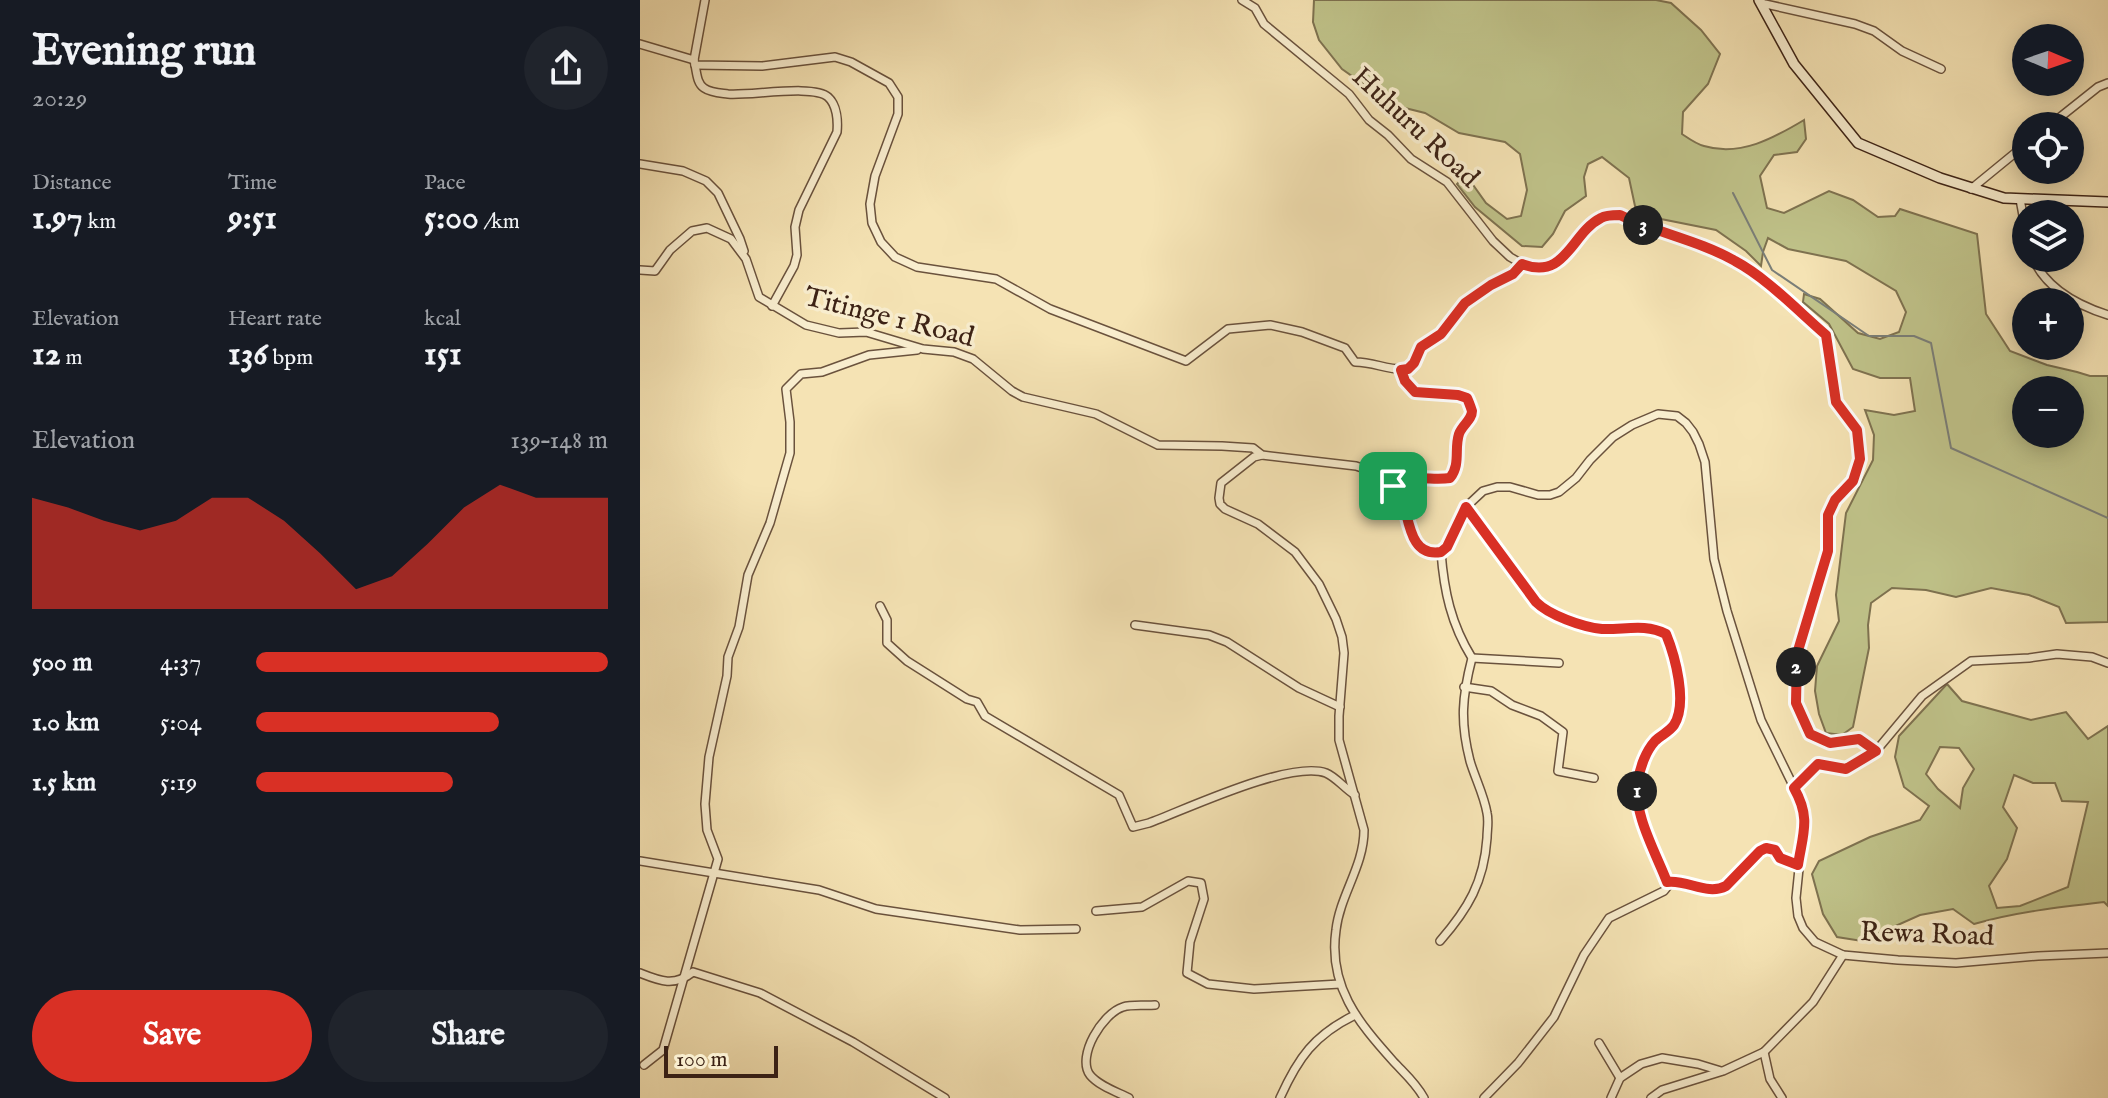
<!DOCTYPE html>
<html lang="en">
<head>
<meta charset="utf-8">
<style>
  :root { --surface:#171b24; --page:#20242c; --text:#f1f3f6; --muted:#9ea1a6; --accent:#d93025 }
  body { margin:0; font-family:"IM FELL English",serif; background:var(--page); color:var(--text); height:100vh; display:flex; flex-direction:column; font-size:30px; white-space:nowrap }
  * { box-sizing:border-box; margin:0 }
  p { font-size:26px; color:var(--muted) }
  .icon { flex:none; width:44px; height:44px; fill:none; stroke:currentColor; stroke-width:2; stroke-linecap:round; stroke-linejoin:round }
  .map { position:relative; flex:1; overflow:hidden }
  .panel { display:flex; flex-direction:column; background:var(--surface); width:640px }
  .panel>* { flex:none }
  .needle { width:52px; rotate:92deg }
  .buttons { position:absolute; left:1372px; top:24px; display:grid; gap:16px }
  .buttons a { display:grid; place-items:center; width:72px; height:72px; border-radius:50%; background:var(--surface); box-shadow:0 4px 20px #0003; font-size:40px }
  .scale { position:absolute; left:24px; bottom:20px; width:114px; box-sizing:border-box; padding-left:8px; border:4px solid #3c2215; border-top:0; font-size:22px; line-height:28px; white-space:nowrap; color:#3c2215; -webkit-text-stroke:6px #f8edce; paint-order:stroke }
  .pin { position:absolute; display:grid; place-items:center; width:68px; height:68px; color:#fff; margin:-34px; border-radius:16px; box-shadow:0 4px 12px #0006 }
  .km { position:absolute; width:40px; height:40px; margin:-20px; border-radius:50%; background:#222; color:#fff; font-size:22px; line-height:40px; text-align:center }
  .round { display:grid; place-items:center; flex:none; width:84px; height:84px; border-radius:42px; background:var(--page) }
  .headline { display:flex; align-items:center; justify-content:space-between; height:136px; padding:0 32px }
  h1 { font-size:44px; font-weight:700; line-height:60px }
  .metrics { display:grid; grid-template-columns:repeat(3,1fr); gap:12px; height:136px; padding:8px 32px }
  .metrics div { display:grid; align-content:center }
  .metrics b { font-size:34px; font-weight:700 }
  .metrics small { font-size:22px; font-weight:400 }
  .metrics p { font-size:22px }
  .chart { height:224px; padding:16px 32px }
  .chart p { display:flex; justify-content:space-between }
  .chart svg { width:100%; height:144px; margin-top:8px; fill:var(--accent); opacity:.7 }
  .cta { display:flex; gap:16px; margin-top:auto; padding:16px 32px }
  .cta a { flex:1; height:92px; border-radius:48px; background:var(--accent); color:#fff; font-size:32px; font-weight:700; line-height:92px; text-align:center }
  .cta a+a { background:var(--page); color:var(--text) }
  ul { padding:0 32px; list-style:none; font-size:26px }
  li { display:grid; grid-template-columns:128px 96px 1fr; align-items:center; height:60px }
  li i { height:20px; border-radius:10px; background:var(--accent) }
  main { display:flex; flex:1; min-height:0 }
  .map>svg:first-child { display:block }
  .green { fill:#c0c38a; stroke:#7e7250; stroke-width:2; fill-rule:evenodd }
  .lines { fill:none; stroke-linecap:round; stroke-linejoin:round }
  .stream { stroke:#7a7e78; stroke-width:2 }
  .street-casing { stroke:#6a523d; stroke-width:10 }
  .secondary-casing { stroke:#3c2215; stroke-width:12 }
  .street { stroke:#f8edce; stroke-width:7 }
  .secondary { stroke:#f8edce; stroke-width:9 }
  .route-casing { stroke:#fff; stroke-width:16 }
  .route { stroke:#d93025; stroke-width:10 }
  .labels { text-anchor:middle; dominant-baseline:central; stroke-width:7; stroke-linejoin:round; paint-order:stroke }
  .street-label { font-size:28px; fill:#3c2215; stroke:#f8edce }
</style>
</head>
<body>
<main>
<section class="panel">
<div class="headline"><div><h1>Evening run</h1><p>20:29</p></div><a class="round"><svg class="icon" aria-label="share" viewBox="0 0 24 24"><path d="M12 15V3M7 8l5-5 5 5M5 13v7h14v-7"/></svg></a></div>
<div class="metrics">
<div><p>Distance</p><b>1.97<small> km</small></b></div>
<div><p>Time</p><b>9:51</b></div>
<div><p>Pace</p><b>5:00<small> /km</small></b></div>
</div>
<div class="metrics">
<div><p>Elevation</p><b>12<small> m</small></b></div>
<div><p>Heart rate</p><b>136<small> bpm</small></b></div>
<div><p>kcal</p><b>151</b></div>
</div>
<div class="chart"><p><span>Elevation</span>139–148 m</p>
<svg viewBox="0 0 160 44" preserveAspectRatio="none"><path d="M0 44V10L10 13L20 17L30 20L40 17L50 10L60 10L70 17L80 27L90 38L100 34L110 24L120 13L130 6L140 10L150 10L160 10V44z"/></svg>
</div>
<ul>
<li><b>500 m</b>4:37<i style="width:100%"></i></li>
<li><b>1.0 km</b>5:04<i style="width:69%"></i></li>
<li><b>1.5 km</b>5:19<i style="width:56%"></i></li>
</ul>
<div class="cta"><a>Save</a><a>Share</a></div>
</section>
<div class="map">
<svg width="1468" height="1098" viewBox="0 0 1468 1098">
  <rect width="100%" height="100%" fill="#f5e3b4"/>
  <filter id="stains"><feTurbulence type="fractalNoise" baseFrequency=".0025" numOctaves="4"/><feColorMatrix values="0 0 0 0 .2 0 0 0 0 .09 0 0 0 0 .02 0 0 0 .5 -.17"/></filter>
  <radialGradient id="worn" r=".72"><stop offset=".6" stop-color="#630" stop-opacity="0"/><stop offset="1" stop-color="#630" stop-opacity=".3"/></radialGradient>
  <g class="green">
    <path d="M674,0H1016L1031,3L1061,30L1080,54L1068,84L1043,112L1042,134C1048,138 1056,144 1064,146C1100,157 1134,138 1164,120L1166,139L1157,152L1134,155L1120,176L1127,208L1144,213L1189,191L1213,200L1238,217L1255,216L1260,209L1337,234L1346,314L1370,351L1407,365L1437,372L1450,376H1468V622L1426,623L1419,607L1389,595L1351,588L1316,597L1286,590L1252,588L1231,603L1228,625L1229,648L1213,727L1202,735L1186,733L1179,714L1175,691L1177,666L1199,621L1196,595L1206,513L1233,460L1234,435L1225,410L1254,415L1275,411L1270,378H1240L1213,369L1189,324L1163,302L1164,294L1180,299L1218,333L1240,339L1259,332L1266,312L1256,291L1206,261L1148,249L1128,238L1123,252L1121,266L1106,251L1076,230L1016,218L995,206L989,178L962,157L948,164L944,177L946,196L925,211L913,234L902,247L882,246L835,207L817,184L826,175L846,203L867,219L881,216L887,190L880,154L865,142L819,133L785,113L753,105L702,69L679,40L673,22ZM1386,390H1430V434H1386Z"/>
    <path d="M1307,684L1322,701L1391,720L1426,712L1448,739L1468,726V906L1464,902C1420,907 1376,912 1334,924L1313,909L1280,915L1222,941L1197,937L1183,914L1172,874L1179,861L1230,837L1280,820L1289,806L1264,787L1255,757L1259,736ZM1300,747L1319,748L1334,769L1323,788L1320,808L1298,789L1286,774ZM1374,775L1393,783H1415L1422,801L1448,802L1428,887L1380,906L1357,908L1349,886L1367,859L1377,828L1363,807Z"/>
  </g>
  <g class="lines">
    <polyline class="stream" points="1093,193 1132,270 1229,336 1274,336 1291,343 1311,448 1468,518"/>
    <g class="street-casing">
      <g id="street">
        <polyline points="602,0 615,8 624,24 709,94 729,120 748,135 771,159 807,182 853,241 870,257 882,264 893,268 918,263 949,226 963,216 980,215 1016,230 1041,237 1096,261 1121,279 1186,335 1196,402 1217,430 1220,459 1213,481 1195,500 1188,515 1188,551 1157,654 1156,703 1170,734 1190,743 1219,739 1236,751"/>
        <polyline points="1121,3 1215,24 1234,31 1262,51 1301,69"/>
        <polyline points="0,44 54,60 65,0"/>
        <path d="M54,60L55,65L122,66L195,57L211,62L249,83L258,97V114L235,176L230,204L232,223L241,242L255,257L277,267L356,279L410,309L546,361L588,329L630,325L662,332L705,348L715,362C736,362 747,371 768,369L774,363L781,347L801,334L825,303L851,285L873,274L882,264"/>
        <path d="M55,65C57,74 57,83 64,88C71,93 80,93 88,94C110,96 174,84 188,97C197,105 198,121 197,132L159,210L155,227L157,255L154,266L132,306"/>
        <polyline points="1409,126 1458,87 1468,83"/>
        <polyline points="0,164 43,171 66,181 78,193 100,239 104,251"/>
        <polyline points="1331,189 1386,144"/>
        <polyline points="1380,199 1386,232"/>
        <path d="M1393,258C1406,289 1437,305 1468,315"/>
        <polyline points="0,270 15,271 30,250 52,231 67,228 91,239 106,259 119,297 166,325 199,333 226,332 283,349 314,352 333,359 372,391 383,397 456,414 518,445 582,446 613,448 622,455 716,466 737,473 746,479 761,497 769,530 774,539 781,548 795,553 801,552 807,547 826,507 843,491 857,487 870,487 898,495 910,495 919,492 936,478 950,460 973,437 992,425 1018,414 1037,416 1046,423 1053,432 1059,444 1065,462 1074,559 1087,611 1121,720 1165,810 1156,898 1158,916 1163,928 1175,942 1203,955 1258,960 1316,963 1398,956 1468,953"/>
        <path d="M622,455L614,457L581,483L579,498L580,504L585,509L618,524L655,552L679,584L696,619L702,637L704,653L699,716V740L724,830C724,866 700,895 696,930C688,986 718,1022 753,1061C764,1073 776,1083 784,1098"/>
        <path d="M753,486C771,473 790,482 810,478C821,464 814,449 819,434C822,425 832,420 832,410C832,408 828,400 827,398L818,395L775,392L765,381L761,370"/>
        <path d="M826,507L896,602C910,615 942,627 962,629C984,631 1005,623 1026,634C1035,656 1048,702 1034,724C1030,731 1021,735 1016,741C1004,753 996,775 997,792C998,826 1021,854 1028,886L1024,891L969,918L944,955L914,1017L878,1063L844,1098"/>
        <path d="M240,606L247,620V643L267,661L327,699L337,702L345,716L479,795L493,827L509,823C547,809 650,760 686,773C696,777 705,789 715,795"/>
        <polyline points="495,625 569,635 587,642 659,688 700,707"/>
        <polyline points="832,658 919,663"/>
        <polyline points="824,687 851,691 872,705 901,716 923,732 918,771 954,778"/>
        <polyline points="1154,788 1178,764 1206,769 1236,751 1282,696 1331,661 1389,658 1417,654 1452,657 1468,663"/>
        <polyline points="0,861 179,890 236,909 380,930 436,929"/>
        <path d="M1027,882C1047,879 1067,896 1086,886L1120,851L1126,848L1135,850L1140,858L1158,865"/>
        <polyline points="456,911 502,907 548,881 561,883 564,899 550,942 547,973 568,984 614,989 700,984"/>
        <path d="M800,941C828,909 844,882 847,838C847,830 849,821 847,813C844,795 835,778 830,761C820,722 822,697 832,658C811,624 804,591 801,552"/>
        <path d="M0,973C20,981 34,987 53,972L120,993L213,1042L305,1098"/>
        <polyline points="959,1043 980,1078"/>
        <polyline points="1124,1052 1130,1079 1142,1098"/>
        <polyline points="4,1065 23,1050 78,859 67,830 65,804 69,757 87,676 88,657 99,627 108,575 130,523 150,453 150,422 146,389 161,374 182,372 229,355 277,350"/>
        <path d="M489,1098C477,1092 459,1086 450,1075C436,1056 463,1013 483,1007C492,1004 505,1006 515,1005"/>
        <path d="M640,1098C658,1058 674,1035 715,1015"/>
        <polyline points="971,1098 980,1078 1001,1064 1022,1058 1058,1064 1081,1071"/>
        <polyline points="1011,1098 1022,1090 1083,1071 1124,1052 1173,1002 1203,955"/>
      </g>
    </g>
    <g class="secondary-casing">
      <polyline id="secondary" points="1119,0 1154,64 1218,143 1300,178 1364,198 1468,202"/>
    </g>
    <use href="#street" class="street"/>
    <use href="#secondary" class="secondary"/>
  </g>
  <g class="lines">
    <g class="route-casing">
      <path id="route" d="M980,215C1017,233 1058,240 1095,261C1127,278 1158,311 1186,335L1196,402L1217,430L1220,459L1213,481L1195,500L1188,515V551L1157,654L1156,703L1170,734L1190,743L1219,739L1236,751L1206,769L1178,764L1154,788C1171,818 1163,833 1158,865L1140,858L1135,850L1126,848L1120,851L1086,886C1067,896 1047,879 1027,882C1016,853 992,812 998,781C1000,767 1006,751 1015,741C1021,735 1029,732 1034,725C1048,703 1035,656 1026,634C1005,623 984,630 962,629C942,627 909,615 896,602L826,507L807,547L801,552C774,557 770,529 765,509C763,500 758,493 753,486C771,473 790,481 810,478C821,464 814,449 819,434C822,425 832,420 832,411C831,408 828,400 827,398L818,395L775,392L765,381L761,370L768,369L774,363L781,347L801,334L825,303L851,285L873,274L882,264C926,281 931,233 961,218C966,215 973,215 980,215Z"/>
    </g>
    <use href="#route" class="route"/>
  </g>
  <g class="labels">
    <g class="street-label">
      <text transform="translate(775 128) rotate(43)">Huhuru Road</text>
      <text transform="translate(249 318) rotate(14)">Titinge 1 Road</text>
      <text transform="translate(1287 935) rotate(2)">Rewa Road</text>
    </g>
  </g>
  <rect width="100%" height="100%" filter="url(#stains)"/>
  <rect width="100%" height="100%" fill="url(#worn)"/>
</svg>
<div class="buttons">
<a><svg class="needle" viewBox="-14 -14 28 28"><path d="M0-13l5 13h-10z" fill="#e53935"/><path d="M0 13l5-13h-10z" fill="#9ea1a6"/></svg></a>
<a><svg class="icon" aria-label="locate" viewBox="0 0 24 24"><circle cx="12" cy="12" r="6"/><path d="M12 2v4M12 18v4M2 12h4M18 12h4"/></svg></a>
<a><svg class="icon" aria-label="layers" viewBox="0 0 24 24"><path d="M12 4l9 5-9 5-9-5zM3 14l9 5 9-5"/></svg></a>
<a>+</a>
<a>−</a>
</div>
<div class="scale">100 m</div>
<div class="pin" style="left:753px;top:486px;background:#1e9e55"><svg class="icon" aria-label="arrive" viewBox="0 0 24 24"><path d="M6 21V4h12l-3 4 3 4H6"/></svg></div>
<b class="km" style="left:997px;top:791px">1</b>
<b class="km" style="left:1156px;top:667px">2</b>
<b class="km" style="left:1003px;top:225px">3</b>
</div>
</main>
</body>
</html>
